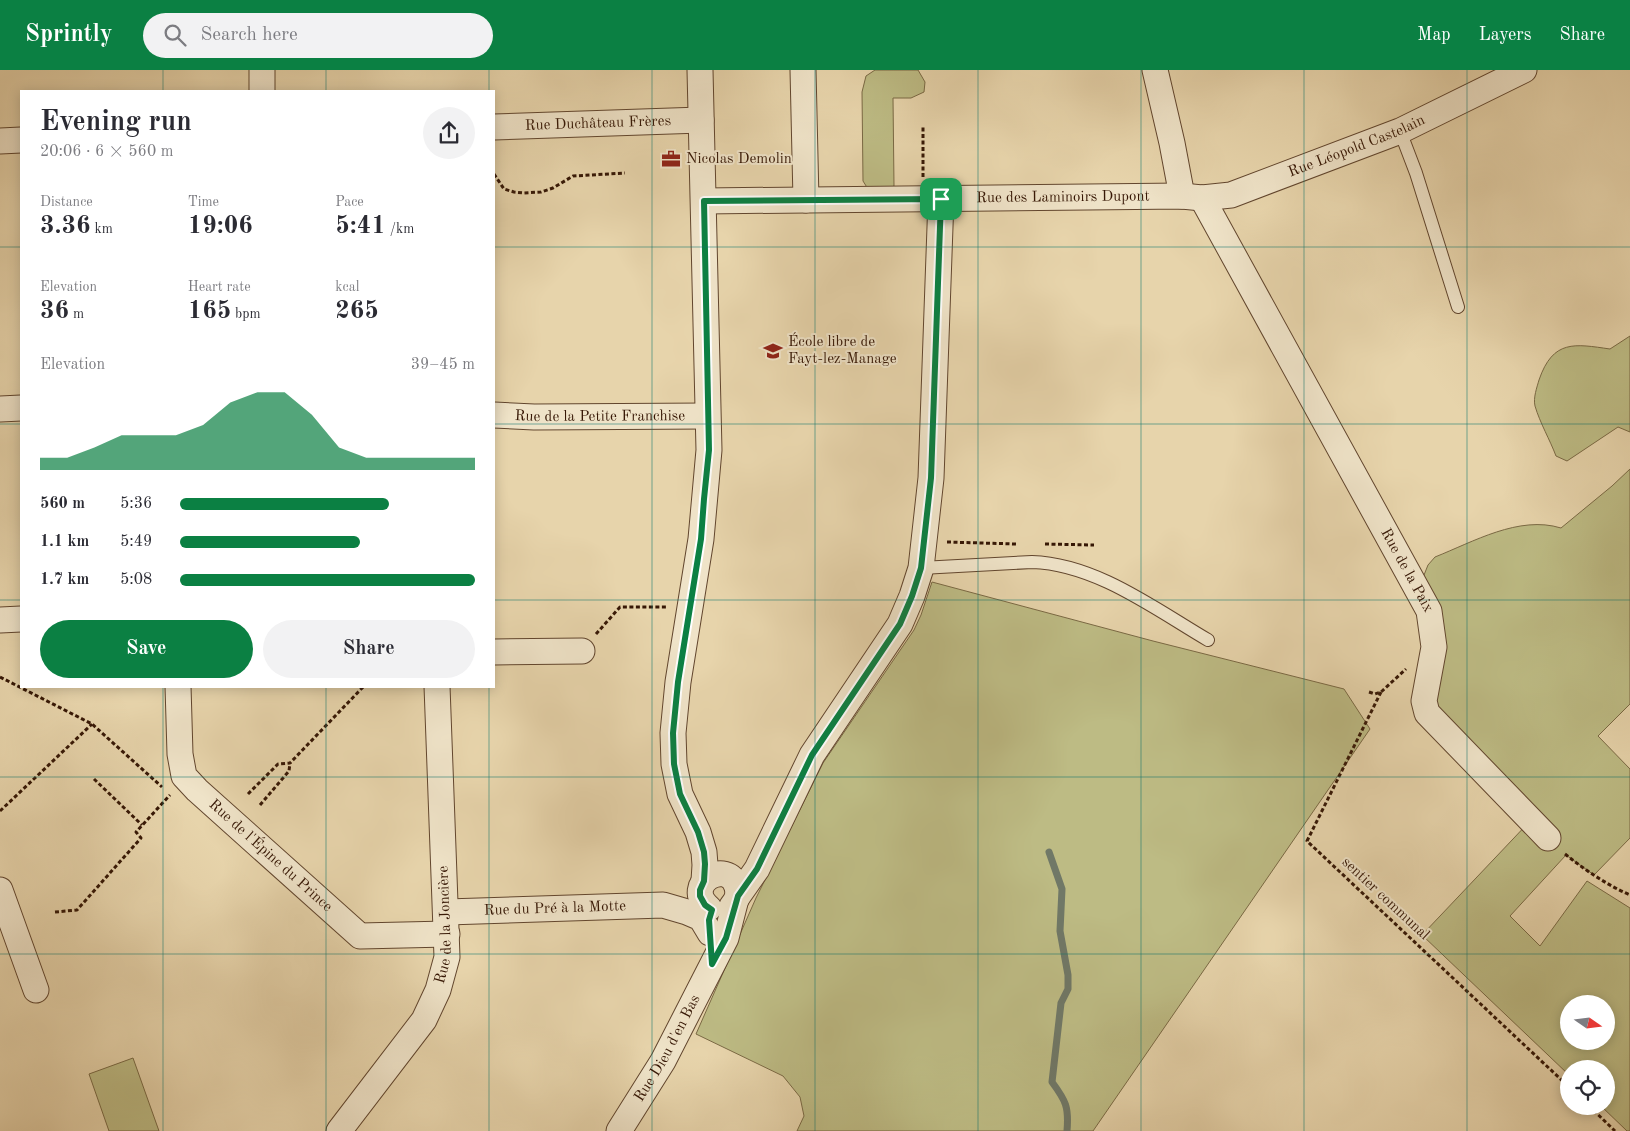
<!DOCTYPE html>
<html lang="en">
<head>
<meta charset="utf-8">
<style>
  :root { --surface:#fff; --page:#f2f2f3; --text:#2b2b33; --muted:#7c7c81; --accent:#0b8043 }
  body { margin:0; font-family:"Old Standard TT",serif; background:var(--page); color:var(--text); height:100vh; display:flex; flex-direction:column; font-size:19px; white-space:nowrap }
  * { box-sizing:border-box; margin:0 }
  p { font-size:16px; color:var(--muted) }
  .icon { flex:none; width:28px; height:28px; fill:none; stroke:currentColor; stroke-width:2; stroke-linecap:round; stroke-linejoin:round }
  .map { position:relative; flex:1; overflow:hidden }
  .sheet { position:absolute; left:20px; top:20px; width:475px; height:598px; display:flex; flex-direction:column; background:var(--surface); border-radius:0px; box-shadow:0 2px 12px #0003 }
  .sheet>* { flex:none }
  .needle { width:32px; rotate:104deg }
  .tools { position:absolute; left:1560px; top:925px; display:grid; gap:10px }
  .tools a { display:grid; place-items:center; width:55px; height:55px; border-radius:50%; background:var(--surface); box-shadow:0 2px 12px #0003; font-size:25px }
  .pin { position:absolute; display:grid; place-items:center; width:42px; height:42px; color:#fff; margin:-21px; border-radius:10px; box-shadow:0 2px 8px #0006 }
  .round { display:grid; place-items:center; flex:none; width:52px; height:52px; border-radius:26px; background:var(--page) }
  .summary { display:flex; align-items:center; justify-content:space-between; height:85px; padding:0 20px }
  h1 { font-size:28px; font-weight:700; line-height:38px }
  .metrics { display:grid; grid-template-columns:repeat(3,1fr); gap:8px; height:85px; padding:5px 20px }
  .metrics div { display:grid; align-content:center }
  .metrics b { font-size:25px; font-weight:700 }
  .metrics small { font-size:14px; font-weight:400 }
  .metrics p { font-size:14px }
  .chart { height:140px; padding:10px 20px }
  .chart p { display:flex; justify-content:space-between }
  .chart svg { width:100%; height:90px; margin-top:5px; fill:var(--accent); opacity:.7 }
  .primary-button { display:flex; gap:10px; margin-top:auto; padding:10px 20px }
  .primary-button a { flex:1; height:58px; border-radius:30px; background:var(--accent); color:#fff; font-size:20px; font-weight:700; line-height:58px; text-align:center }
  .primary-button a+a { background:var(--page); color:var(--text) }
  ul { padding:0 20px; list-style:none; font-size:16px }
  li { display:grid; grid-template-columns:80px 60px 1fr; align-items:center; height:38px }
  li i { height:12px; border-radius:6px; background:var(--accent) }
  header { display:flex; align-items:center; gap:30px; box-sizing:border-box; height:70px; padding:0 25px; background:var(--accent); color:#fff }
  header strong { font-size:24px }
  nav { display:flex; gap:28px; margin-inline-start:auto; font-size:18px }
  .search { width:350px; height:45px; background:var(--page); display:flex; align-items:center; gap:12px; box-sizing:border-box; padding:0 18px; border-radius:28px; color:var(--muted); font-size:19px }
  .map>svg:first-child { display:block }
  .green { fill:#bdbb84; stroke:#7a6944; fill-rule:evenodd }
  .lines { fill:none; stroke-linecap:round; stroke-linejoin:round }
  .stream { stroke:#707867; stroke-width:7 }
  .lane-casing { stroke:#62462e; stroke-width:14 }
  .street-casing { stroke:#62462e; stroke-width:27 }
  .path { stroke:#361705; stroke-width:3; stroke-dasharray:4 2.5; stroke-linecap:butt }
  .lane { stroke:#efe3c8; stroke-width:12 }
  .street { stroke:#efe3c8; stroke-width:25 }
  .route-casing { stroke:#fff; stroke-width:10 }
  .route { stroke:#0b8043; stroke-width:6 }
  .grid { fill:none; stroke:#0f766e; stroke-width:1; stroke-opacity:0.55 }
  .labels { text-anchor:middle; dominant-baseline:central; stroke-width:4; stroke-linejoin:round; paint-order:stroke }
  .street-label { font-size:15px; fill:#361705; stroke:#efe3c8 }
  .poi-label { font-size:15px; fill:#361705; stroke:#efe3c8; text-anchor:start }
</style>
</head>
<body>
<header>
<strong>Sprintly</strong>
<div class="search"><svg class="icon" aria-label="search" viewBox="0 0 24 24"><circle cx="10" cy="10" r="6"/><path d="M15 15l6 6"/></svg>Search here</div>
<nav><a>Map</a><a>Layers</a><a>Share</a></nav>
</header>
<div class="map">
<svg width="1630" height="1061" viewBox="0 0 1630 1061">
  <rect width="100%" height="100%" fill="#e7d4ab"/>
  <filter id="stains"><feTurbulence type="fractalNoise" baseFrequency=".004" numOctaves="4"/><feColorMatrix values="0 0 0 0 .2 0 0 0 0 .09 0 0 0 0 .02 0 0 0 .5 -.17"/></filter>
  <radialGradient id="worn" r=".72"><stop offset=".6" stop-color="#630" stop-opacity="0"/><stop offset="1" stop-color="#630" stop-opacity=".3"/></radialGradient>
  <g class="green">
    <polygon points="875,0 918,0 925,12 924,22 911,28 893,28 894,116 883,121 868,119 863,111 862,22 866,6"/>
    <path d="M1630,266V362L1618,357L1567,391L1556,386C1550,370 1540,353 1535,336C1533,328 1537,317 1539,310C1553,269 1575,274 1610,279Z"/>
    <path d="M1630,399V634L1598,666L1630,699V768L1594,805L1566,785L1510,846L1540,876L1587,811L1630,838V1061H1627L1601,1036H1606V999H1569V1005L1422,865L1531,750L1437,654L1422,510L1428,495L1435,487C1473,472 1519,445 1561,458L1612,416ZM1569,934H1606V971H1569Z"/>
    <polygon points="932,512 1153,571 1344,619 1370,659 1093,1061 797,1061 804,1046 800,1027 783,1006 696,964 756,828 823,693 914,560 921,545"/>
    <polygon points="133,988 159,1061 109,1061 89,1004"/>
  </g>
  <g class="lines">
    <path class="stream" d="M1049,782L1062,819L1060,861L1068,905V919L1061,933L1052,1012C1066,1031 1069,1037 1067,1061"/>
    <g class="lane-casing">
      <g id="lane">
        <polyline points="1400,61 1416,103 1458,237"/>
        <path d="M921,498L1032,492C1096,494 1155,539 1208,570"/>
      </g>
    </g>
    <g class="street-casing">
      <g id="street">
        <polyline points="700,0 709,380 701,469 678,612 673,663 674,694 680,724 698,762 704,782 705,795 704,811"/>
        <polyline points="803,0 806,130"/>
        <polyline points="1155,0 1172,73 1182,126"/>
        <polyline points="262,21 262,0"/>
        <path id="s1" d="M494,57L701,50"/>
        <polyline points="0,71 21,70"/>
        <path id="s2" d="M1202,128L1429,541L1434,577L1424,631L1427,643L1548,768"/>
        <path id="s3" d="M704,131L1182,126L1202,128L1231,125L1400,61L1524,0"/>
        <polyline points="0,339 21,338"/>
        <path id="s4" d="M494,345L534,347L707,346"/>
        <polyline points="0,550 21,549"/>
        <polyline points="494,582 582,581"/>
        <path id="s5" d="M178,616L180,684L184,706L197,720L360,866L447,864"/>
        <polyline points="0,820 36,920"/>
        <polyline points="738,826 757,799 812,685 900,554 912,526 921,498 931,408 941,129"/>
        <path d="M709,838C681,814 728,787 737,817C739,825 737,830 732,836"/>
        <path id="s6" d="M447,842L663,835L687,842L701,848L710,863"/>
        <path id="s7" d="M339,1061L424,950L438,920L447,887L437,616"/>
        <path id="s8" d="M619,1061L663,991L726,868L735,833"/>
      </g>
    </g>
    <g class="path">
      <polyline points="494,104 504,119 514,122 524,123 541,122 553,118 573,106 625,103"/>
      <polyline points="923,107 923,57"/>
      <polyline points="947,472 1016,474"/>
      <polyline points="1045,474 1094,475"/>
      <polyline points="596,564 620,537 667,537"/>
      <polyline points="0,607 92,654 162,717"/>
      <polyline points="1369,622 1375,624 1381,622 1406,599"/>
      <polyline points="1381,622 1307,771 1569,1017"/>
      <polyline points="94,709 142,755"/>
      <polyline points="248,724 278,694 290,693 364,616"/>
      <polyline points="260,735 289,701 290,693"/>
      <polyline points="0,741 92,654"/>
      <path d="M1565,784C1585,800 1607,815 1630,825"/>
      <polyline points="55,842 77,840 141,768 136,762 170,725"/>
      <polyline points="1589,1036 1615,1061"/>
    </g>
    <use href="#lane" class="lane"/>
    <use href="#street" class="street"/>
  </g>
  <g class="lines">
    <g class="route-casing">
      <polygon id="route" points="941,129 931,408 921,498 912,526 900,554 812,685 757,799 738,826 726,868 712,894 709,850 712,840 705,835 700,826 700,820 704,811 705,794 704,782 698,762 680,724 674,694 673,663 678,612 701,469 704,429 709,380 704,131"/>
    </g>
    <use href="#route" class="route"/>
  </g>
  <path class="grid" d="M163,0V21M326,0V21M489,0V21M652,0V1061M815,0V1061M978,0V1061M1141,0V1061M1304,0V1061M1467,0V1061M0,177H21M494,177H1630M0,354H21M494,354H1630M0,530H21M494,530H1630M163,616V1061M326,616V1061M489,616V1061M0,707H1630M0,884H1630"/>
  <defs>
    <g id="office-bare" transform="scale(1.5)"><path d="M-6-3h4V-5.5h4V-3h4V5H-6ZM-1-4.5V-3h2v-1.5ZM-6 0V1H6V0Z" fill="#8f2418" stroke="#efe3c8" stroke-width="2.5" paint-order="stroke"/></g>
    <g id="school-bare" transform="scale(1.5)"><path d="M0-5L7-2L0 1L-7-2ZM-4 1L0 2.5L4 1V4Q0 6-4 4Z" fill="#8f2418" stroke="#efe3c8" stroke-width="2.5" paint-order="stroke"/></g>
  </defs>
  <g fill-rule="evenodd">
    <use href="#office-bare" x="671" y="89"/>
    <use href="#school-bare" x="773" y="281"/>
  </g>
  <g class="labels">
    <g class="street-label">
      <text stroke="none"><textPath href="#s1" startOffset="104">Rue Duchâteau Frères</textPath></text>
      <text stroke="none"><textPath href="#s3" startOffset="662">Rue Léopold Castelain</textPath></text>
      <text stroke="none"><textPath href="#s3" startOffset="359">Rue des Laminoirs Dupont</textPath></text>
      <text stroke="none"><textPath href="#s4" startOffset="106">Rue de la Petite Franchise</textPath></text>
      <text stroke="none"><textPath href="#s2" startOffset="425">Rue de la Paix</textPath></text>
      <text stroke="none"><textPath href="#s5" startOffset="208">Rue de l'Épine du Prince</textPath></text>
      <text transform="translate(1385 829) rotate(43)">sentier communal</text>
      <text stroke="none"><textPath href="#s6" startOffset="108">Rue du Pré à la Motte</textPath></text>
      <text stroke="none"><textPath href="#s7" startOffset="239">Rue de la Joncière</textPath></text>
      <text stroke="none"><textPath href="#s8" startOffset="96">Rue Dieu d'en Bas</textPath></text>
    </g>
    <g class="poi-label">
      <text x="686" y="89">Nicolas Demolin</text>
      <text x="788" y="272">École libre de<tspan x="788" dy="17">Fayt-lez-Manage</tspan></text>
    </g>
  </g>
  <rect width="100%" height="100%" filter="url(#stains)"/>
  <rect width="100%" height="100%" fill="url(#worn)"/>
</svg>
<div class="tools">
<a><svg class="needle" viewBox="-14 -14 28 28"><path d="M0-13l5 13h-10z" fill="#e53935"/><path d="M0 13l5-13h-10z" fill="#7c7c81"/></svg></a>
<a><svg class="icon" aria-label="locate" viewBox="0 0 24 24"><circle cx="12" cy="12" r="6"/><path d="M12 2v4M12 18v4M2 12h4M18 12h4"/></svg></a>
</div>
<div class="pin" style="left:941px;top:129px;background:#1e9e55"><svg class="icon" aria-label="arrive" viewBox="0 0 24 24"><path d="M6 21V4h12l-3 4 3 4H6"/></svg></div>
<section class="sheet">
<div class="summary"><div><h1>Evening run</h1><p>20:06 · 6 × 560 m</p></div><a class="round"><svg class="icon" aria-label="share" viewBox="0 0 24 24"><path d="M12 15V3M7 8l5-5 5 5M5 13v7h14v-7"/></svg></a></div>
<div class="metrics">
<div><p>Distance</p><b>3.36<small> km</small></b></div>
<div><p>Time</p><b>19:06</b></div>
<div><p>Pace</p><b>5:41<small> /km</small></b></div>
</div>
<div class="metrics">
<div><p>Elevation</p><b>36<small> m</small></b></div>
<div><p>Heart rate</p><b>165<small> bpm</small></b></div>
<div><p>kcal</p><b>265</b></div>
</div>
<div class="chart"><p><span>Elevation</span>39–45 m</p>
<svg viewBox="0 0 160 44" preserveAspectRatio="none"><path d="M0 44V38L10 38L20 33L30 27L40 27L50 27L60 22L70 11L80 6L90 6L100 17L110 33L120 38L130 38L140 38L150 38L160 38V44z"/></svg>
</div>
<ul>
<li><b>560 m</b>5:36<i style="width:71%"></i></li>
<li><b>1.1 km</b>5:49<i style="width:61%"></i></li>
<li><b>1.7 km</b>5:08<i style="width:100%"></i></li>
</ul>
<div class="primary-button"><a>Save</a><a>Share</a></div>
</section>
</div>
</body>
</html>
